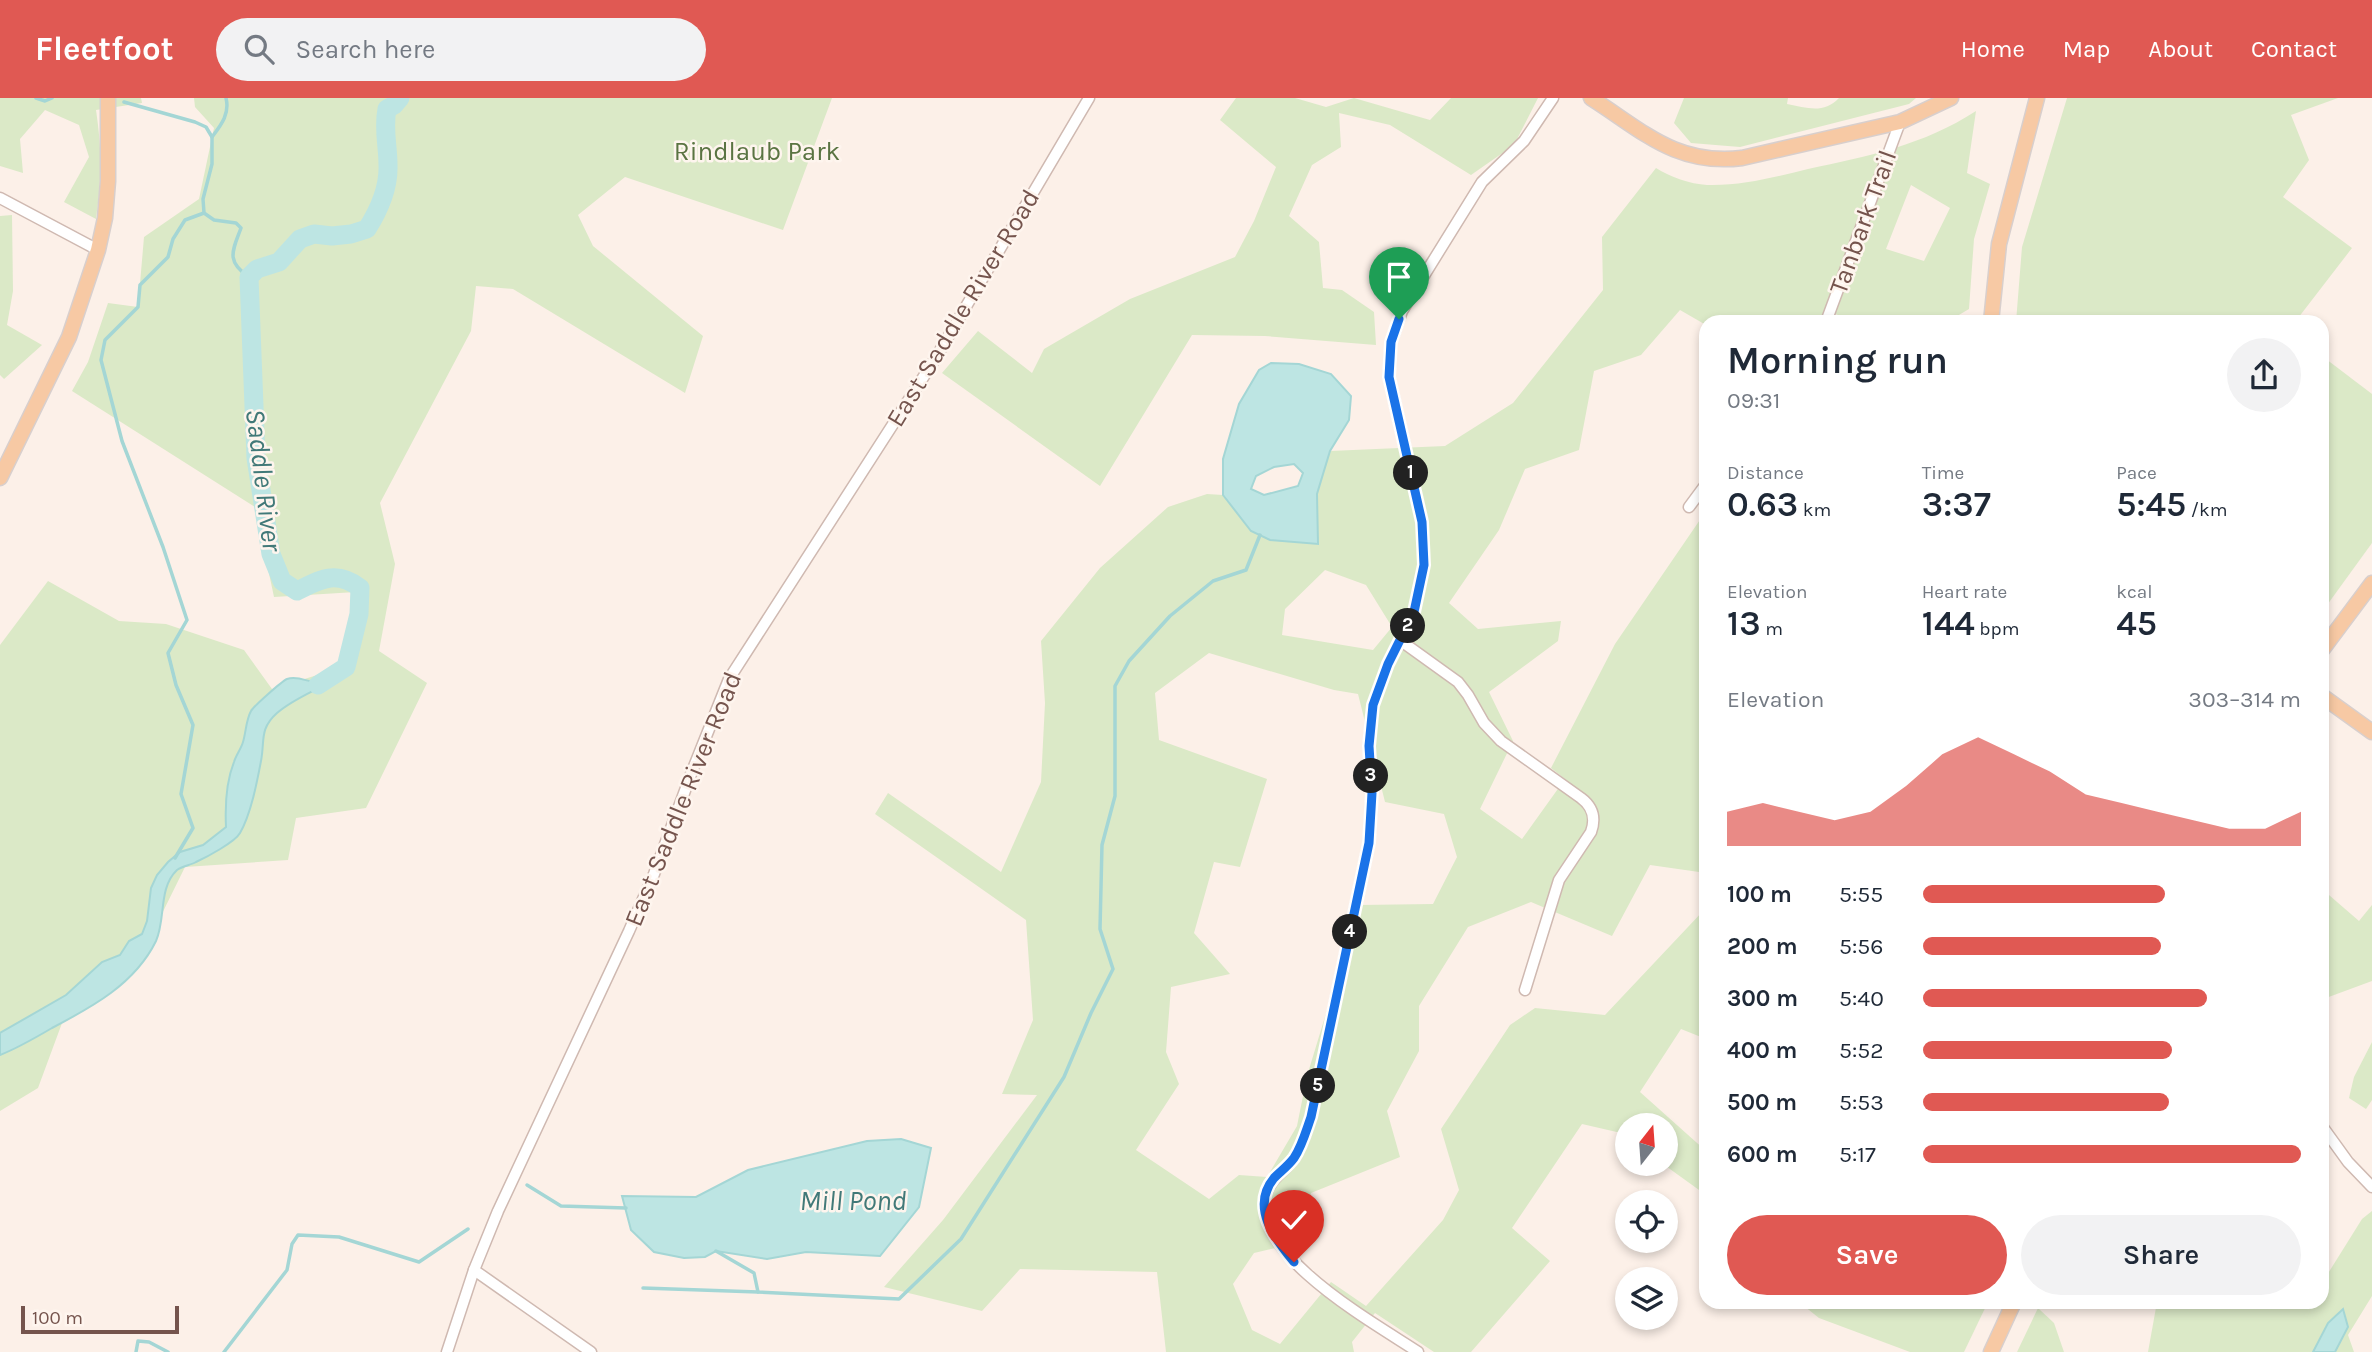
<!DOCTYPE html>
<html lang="en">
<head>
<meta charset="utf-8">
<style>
  :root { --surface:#fff; --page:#f2f2f3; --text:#1f2937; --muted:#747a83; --accent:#e05953 }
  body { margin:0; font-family:Karla,sans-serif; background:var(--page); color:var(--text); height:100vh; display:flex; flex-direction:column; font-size:26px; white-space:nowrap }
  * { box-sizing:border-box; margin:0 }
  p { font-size:23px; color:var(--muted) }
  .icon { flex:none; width:38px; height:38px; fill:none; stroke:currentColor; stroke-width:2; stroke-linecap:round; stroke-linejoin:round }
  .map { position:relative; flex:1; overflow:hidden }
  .sheet { position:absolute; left:1699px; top:217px; width:630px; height:994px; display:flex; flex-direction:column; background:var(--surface); border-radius:21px; box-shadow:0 4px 10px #0003 }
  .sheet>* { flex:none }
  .needle { width:46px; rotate:17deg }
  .buttons { position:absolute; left:1615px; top:1015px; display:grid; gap:14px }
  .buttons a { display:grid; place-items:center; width:63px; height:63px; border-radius:50%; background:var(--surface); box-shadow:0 4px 10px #0003; font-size:35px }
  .scale { position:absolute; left:21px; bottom:18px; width:158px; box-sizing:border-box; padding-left:7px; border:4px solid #75544d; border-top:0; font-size:19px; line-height:24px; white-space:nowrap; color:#75544d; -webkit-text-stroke:5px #fef5ee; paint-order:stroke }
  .pin { position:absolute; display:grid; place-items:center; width:60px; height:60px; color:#fff; margin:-72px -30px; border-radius:50% 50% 50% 0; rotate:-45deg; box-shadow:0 0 7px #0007 }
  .pin .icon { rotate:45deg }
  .km { position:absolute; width:35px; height:35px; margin:-18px; border-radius:50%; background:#222; color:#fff; font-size:19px; line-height:35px; text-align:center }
  .round { display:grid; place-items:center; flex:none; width:74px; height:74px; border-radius:37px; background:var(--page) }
  .headline { display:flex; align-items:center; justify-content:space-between; height:119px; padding:0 28px }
  h1 { font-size:38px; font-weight:600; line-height:52px }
  .figures { display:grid; grid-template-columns:repeat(3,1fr); gap:10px; height:119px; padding:7px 28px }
  .figures div { display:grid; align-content:center }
  .figures b { font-size:35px; font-weight:600 }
  .figures small { font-size:19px; font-weight:400 }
  .figures p { font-size:19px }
  .chart { height:196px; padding:14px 28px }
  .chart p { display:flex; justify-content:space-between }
  .chart svg { width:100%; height:126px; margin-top:7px; fill:var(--accent); opacity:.7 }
  .button { display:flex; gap:14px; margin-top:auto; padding:14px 28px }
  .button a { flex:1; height:80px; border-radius:42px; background:var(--accent); color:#fff; font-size:28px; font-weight:600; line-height:80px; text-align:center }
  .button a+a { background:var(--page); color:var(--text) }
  ul { padding:0 28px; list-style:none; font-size:23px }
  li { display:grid; grid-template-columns:112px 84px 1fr; align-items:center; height:52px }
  li i { height:18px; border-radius:9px; background:var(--accent) }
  header { display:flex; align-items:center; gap:42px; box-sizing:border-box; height:98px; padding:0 35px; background:var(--accent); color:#fff }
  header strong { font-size:33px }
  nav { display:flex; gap:38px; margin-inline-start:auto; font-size:24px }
  .search { width:490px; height:63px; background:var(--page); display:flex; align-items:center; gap:18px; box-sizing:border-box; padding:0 24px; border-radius:38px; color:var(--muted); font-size:26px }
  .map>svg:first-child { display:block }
  .green { fill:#dbe9c7; fill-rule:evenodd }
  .water { fill:#bde5e3; stroke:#a4d6d5; stroke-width:2; fill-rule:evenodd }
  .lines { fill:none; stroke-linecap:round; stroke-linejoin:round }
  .stream { stroke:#a4d6d5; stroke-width:3.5 }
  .river { stroke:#bde5e3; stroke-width:19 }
  .minor-casing { stroke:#cfb9b1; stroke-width:13 }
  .major-casing { stroke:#d8cfcd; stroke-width:17 }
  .minor { stroke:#fff; stroke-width:10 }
  .major { stroke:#f7c9a4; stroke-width:14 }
  .route-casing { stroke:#fff; stroke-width:14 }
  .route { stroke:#1a73e8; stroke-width:9 }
  .labels { text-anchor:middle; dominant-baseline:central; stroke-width:5; stroke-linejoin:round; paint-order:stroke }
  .park-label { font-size:26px; fill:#5a7442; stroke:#fef5ee }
  .street-label { font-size:26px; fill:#75544d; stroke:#fef5ee }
  .water-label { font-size:28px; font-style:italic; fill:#417978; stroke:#fef5ee }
</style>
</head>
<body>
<header>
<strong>Fleetfoot</strong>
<div class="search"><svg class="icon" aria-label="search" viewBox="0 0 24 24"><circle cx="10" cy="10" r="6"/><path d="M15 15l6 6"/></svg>Search here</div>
<nav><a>Home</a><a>Map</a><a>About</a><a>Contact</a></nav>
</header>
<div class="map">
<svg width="2372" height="1254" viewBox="0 0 2372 1254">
  <rect width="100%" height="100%" fill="#fcf0e8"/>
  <g class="green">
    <path d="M0,0H141L142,5L96,12C102,53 102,79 96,121L64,104L89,59L79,27L45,12L20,41L23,75L0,68Z"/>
    <polygon points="194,0 832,0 783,132 625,79 578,117 593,148 703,238 685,295 513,191 476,188 471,233 380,405 395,466 379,553 427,585 366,710 296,720 288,762 185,769 149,842 65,917 38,990 0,1013 0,547 48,483 119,523 166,526 244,552 272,591 340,570 356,494 274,499 255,409 72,293 88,264 108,205 138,209 144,139 199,101 214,30 195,9"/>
    <polygon points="1236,0 1295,0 1326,9 1354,0 1430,22 1451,0 1538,0 1514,47 1471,77 1390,27 1339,15 1341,49 1312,67 1289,118 1319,144 1323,190 1342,192 1374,214 1376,247 1265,238 1192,237 1100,388 942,275 978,233 1032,275 1044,251 1130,201 1235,159 1254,123 1276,69 1220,22"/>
    <path d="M1684,0H1788L1787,6C1807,10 1824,16 1839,0H1916L1909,6L1740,49L1691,45L1674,25Z"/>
    <polygon points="2067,0 2338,0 2291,17 2309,62 2283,99 2352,150 2295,224 2016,224 2022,149"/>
    <path d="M1976,13L1967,75L1990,86L1974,141L1969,211L1947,224H1859L1832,215L1827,224H1706V227L1680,212L1641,257L1594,273L1579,352L1525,371L1499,432L1449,505L1478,531L1561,523L1558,543L1489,594L1513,643L1480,711L1522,741L1565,681L1551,670L1615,546L1706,413V775L1650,767L1612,838L1531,804L1468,829L1419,908V953L1387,1013L1400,1059L1311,1095L1297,1145L1254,1155L1233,1186L1252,1232L1280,1246L1331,1184L1366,1208L1443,1122L1459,1092L1441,1031L1510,927L1535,910L1605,917L1704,812L1706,803V941L1681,931L1640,994L1706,1053V1097L1663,1066H1666V1027H1628L1627,1040L1621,1035L1582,1026L1512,1130L1550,1163L1471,1254H1434L1375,1215L1352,1244L1354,1254H1166L1157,1174L1020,1171L982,1213L884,1189L943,1122L1037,997L1002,996L1033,922L1026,822L875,716L888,695L1001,774L1041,684L1045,605L1041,543L1100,470L1168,409L1207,396L1223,397L1251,433L1270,442L1318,445L1317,396L1330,353L1445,348L1513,305L1603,192L1602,139L1656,70C1670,79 1690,86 1707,87C1742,88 1775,79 1808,71C1868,58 1924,47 1976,13ZM1911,87L1950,110L1924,163L1886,151ZM1325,472L1366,487L1392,529L1373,552L1282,537L1285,511ZM1209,555L1334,592L1358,596L1385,704L1444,716L1457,759L1433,806L1359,807L1307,978L1297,1028L1267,1079L1239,1077L1209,1101L1136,1052L1179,986L1166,954L1171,889L1230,876L1194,835L1214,764L1240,769L1267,681L1159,642L1155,595Z"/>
    <polygon points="12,117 13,193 7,227 42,247 4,281 0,277 0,118"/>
    <polygon points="2322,258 2372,296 2372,445 2322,514"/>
    <polygon points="2322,791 2359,823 2372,807 2372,883 2326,900 2322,903 2322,850 2328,836 2322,830"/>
    <polygon points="2372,944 2372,1002 2366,1011 2349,1000 2354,979"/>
    <polygon points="2372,1113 2372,1198 2348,1237 2354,1254 2148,1254 2157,1204 2278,1204 2292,1208 2297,1204 2322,1204 2322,1185 2362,1121"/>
    <polygon points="1799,1204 1988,1204 1964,1254 1910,1254 1819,1220"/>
    <polygon points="2038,1210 2054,1225 2064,1254 2017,1254"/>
  </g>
  <g class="water">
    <path d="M1271,265L1299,266L1331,276L1351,298L1349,322L1330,353L1317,396L1318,446L1270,442L1251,433L1223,397V361L1239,306L1259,272ZM1294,366L1303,375L1298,388L1264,397L1251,391L1256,378L1274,369Z"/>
    <path d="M332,569L341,577C321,591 295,599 277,615C259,631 265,643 261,663C257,684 251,716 240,735C235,744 207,759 196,764C191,767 182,768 177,772C158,790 166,821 156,843C135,886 92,909 52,930C35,940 18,950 0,957V935L66,897L102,864L120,857L129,843L142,836L147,823L151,790L157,777L168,764L180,754L203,747L226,729C225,708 226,684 234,664C236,657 241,651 243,644C246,634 246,622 251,613C253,609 282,583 287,581C306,575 318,598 332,569Z"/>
    <polygon points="901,1041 931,1050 919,1109 880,1158 806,1154 767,1161 716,1153 705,1159 684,1160 654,1154 631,1132 622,1098 696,1099 748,1072 867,1043"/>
    <polygon points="2343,1211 2348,1229 2335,1254 2313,1254 2328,1225"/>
  </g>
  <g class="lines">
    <g class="stream">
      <polyline points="36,0 45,3 52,0"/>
      <path d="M124,4L195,24L206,29L212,39V66L203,101L204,115L214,122L236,125L241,130C233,152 225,163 249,179"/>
      <path d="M212,39C221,27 230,16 226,0"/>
      <polyline points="175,760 193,730 181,696 193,627 176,587 168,555 187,522 163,449 122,343 101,262 105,242 138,209 140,187 168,159 173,141 185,122 204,115"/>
      <polyline points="527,1087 561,1108 626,1110"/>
      <polyline points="716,1153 754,1175 758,1194 899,1201 961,1141 1064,979 1091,915 1113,871 1100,831 1102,747 1115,698 1115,588 1129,563 1170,518 1213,483 1246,472 1260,437"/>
      <polyline points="643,1190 758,1194"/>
      <polyline points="136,1254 138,1243 149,1244 168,1254"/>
      <polyline points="224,1254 287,1172 292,1146 298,1137 339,1139 419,1164 468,1131"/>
    </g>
    <path class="river" d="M318,587L346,569L359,516L360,490C337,472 320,481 297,493L282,483L271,456L256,360L249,179L257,171L279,164L300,141L314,136L332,138L351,136L367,131C379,112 389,91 388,67C388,47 383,31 387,11L394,7L400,0"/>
    <g class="minor-casing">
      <g id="minor">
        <polyline points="0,100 98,152"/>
        <polyline points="1826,224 1900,24"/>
        <polyline points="1689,409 1706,386"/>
        <path d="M1401,543L1458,584L1468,597L1484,625L1501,643L1581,700C1593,709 1596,720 1591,734L1559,782L1525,892"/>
        <polyline points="2322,1028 2348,1064 2372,1089"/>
        <polyline points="474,1172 591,1254"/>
        <polyline points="447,1254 474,1172 498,1113 629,833 654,776 693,671 729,581 935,261 1089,0"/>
        <path d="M1418,1254C1376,1226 1249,1156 1266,1096C1271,1079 1286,1073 1295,1059C1302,1047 1307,1032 1311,1019L1369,745L1372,695L1369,648L1373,607L1388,566L1414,514L1424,467L1422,424L1389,279L1391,244L1402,213L1482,84L1524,43L1553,0"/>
      </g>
    </g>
    <g class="major-casing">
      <g id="major">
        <path d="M1591,0C1643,33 1676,68 1742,60L1900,24L1951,0"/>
        <polyline points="1991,224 1999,146 2037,0"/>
        <polyline points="0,380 69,239 98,152 105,120 108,83 108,0"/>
        <polyline points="2322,552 2372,485"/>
        <polyline points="2322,598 2372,634"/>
        <polyline points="1991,1254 2014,1204"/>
      </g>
    </g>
    <use href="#minor" class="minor"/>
    <use href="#major" class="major"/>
  </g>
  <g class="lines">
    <g class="route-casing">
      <path id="route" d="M1294,1164C1275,1141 1250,1109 1274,1080C1281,1073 1288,1068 1294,1060C1302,1048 1306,1033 1311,1019L1369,745L1372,695L1369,648L1373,607L1388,566L1414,514L1424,467L1422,424L1389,279L1391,244L1399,221"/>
    </g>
    <use href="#route" class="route"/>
  </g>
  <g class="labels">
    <g class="park-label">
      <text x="757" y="53">Rindlaub Park</text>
    </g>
    <g class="street-label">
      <text transform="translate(1863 124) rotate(-70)">Tanbark Trail</text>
      <text transform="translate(963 210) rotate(-59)">East Saddle River Road</text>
      <text transform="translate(683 701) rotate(-68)">East Saddle River Road</text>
    </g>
    <g class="water-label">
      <text transform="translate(264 382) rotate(83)">Saddle River</text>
      <text x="853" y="1102">Mill Pond</text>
    </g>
  </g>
</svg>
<div class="buttons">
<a><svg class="needle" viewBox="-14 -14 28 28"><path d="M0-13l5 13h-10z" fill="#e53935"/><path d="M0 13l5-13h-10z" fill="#747a83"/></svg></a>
<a><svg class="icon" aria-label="locate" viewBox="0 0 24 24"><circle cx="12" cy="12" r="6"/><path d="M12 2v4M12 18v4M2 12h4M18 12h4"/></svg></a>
<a><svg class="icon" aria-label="layers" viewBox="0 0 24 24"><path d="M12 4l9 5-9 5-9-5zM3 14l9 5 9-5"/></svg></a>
</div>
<div class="scale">100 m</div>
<div class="pin" style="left:1399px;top:221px;background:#1e9e55"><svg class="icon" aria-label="arrive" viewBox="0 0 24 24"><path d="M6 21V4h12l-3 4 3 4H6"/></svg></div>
<div class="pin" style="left:1294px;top:1164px;background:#d93025"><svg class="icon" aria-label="check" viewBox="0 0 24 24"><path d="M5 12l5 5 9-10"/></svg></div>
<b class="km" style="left:1411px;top:375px">1</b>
<b class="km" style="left:1408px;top:528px">2</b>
<b class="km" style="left:1371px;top:678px">3</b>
<b class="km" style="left:1350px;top:834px">4</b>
<b class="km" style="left:1318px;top:988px">5</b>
<section class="sheet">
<div class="headline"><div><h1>Morning run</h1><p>09:31</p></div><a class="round"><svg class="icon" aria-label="share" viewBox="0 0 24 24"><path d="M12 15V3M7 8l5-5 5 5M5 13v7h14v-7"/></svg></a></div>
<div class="figures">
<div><p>Distance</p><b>0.63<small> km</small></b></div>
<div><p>Time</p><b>3:37</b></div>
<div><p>Pace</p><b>5:45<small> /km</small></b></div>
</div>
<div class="figures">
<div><p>Elevation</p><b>13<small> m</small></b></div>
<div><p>Heart rate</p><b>144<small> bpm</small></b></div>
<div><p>kcal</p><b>45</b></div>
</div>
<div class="chart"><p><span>Elevation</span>303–314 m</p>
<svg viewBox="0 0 160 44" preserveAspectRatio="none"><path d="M0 44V32L10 29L20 32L30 35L40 32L50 23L60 12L70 6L80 12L90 18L100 26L110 29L120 32L130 35L140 38L150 38L160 32V44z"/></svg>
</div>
<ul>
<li><b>100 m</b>5:55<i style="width:64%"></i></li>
<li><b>200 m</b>5:56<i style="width:63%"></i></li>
<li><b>300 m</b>5:40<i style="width:75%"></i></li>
<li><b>400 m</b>5:52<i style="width:66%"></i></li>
<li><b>500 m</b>5:53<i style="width:65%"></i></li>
<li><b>600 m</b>5:17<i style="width:100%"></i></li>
</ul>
<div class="button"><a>Save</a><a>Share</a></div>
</section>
</div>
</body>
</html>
